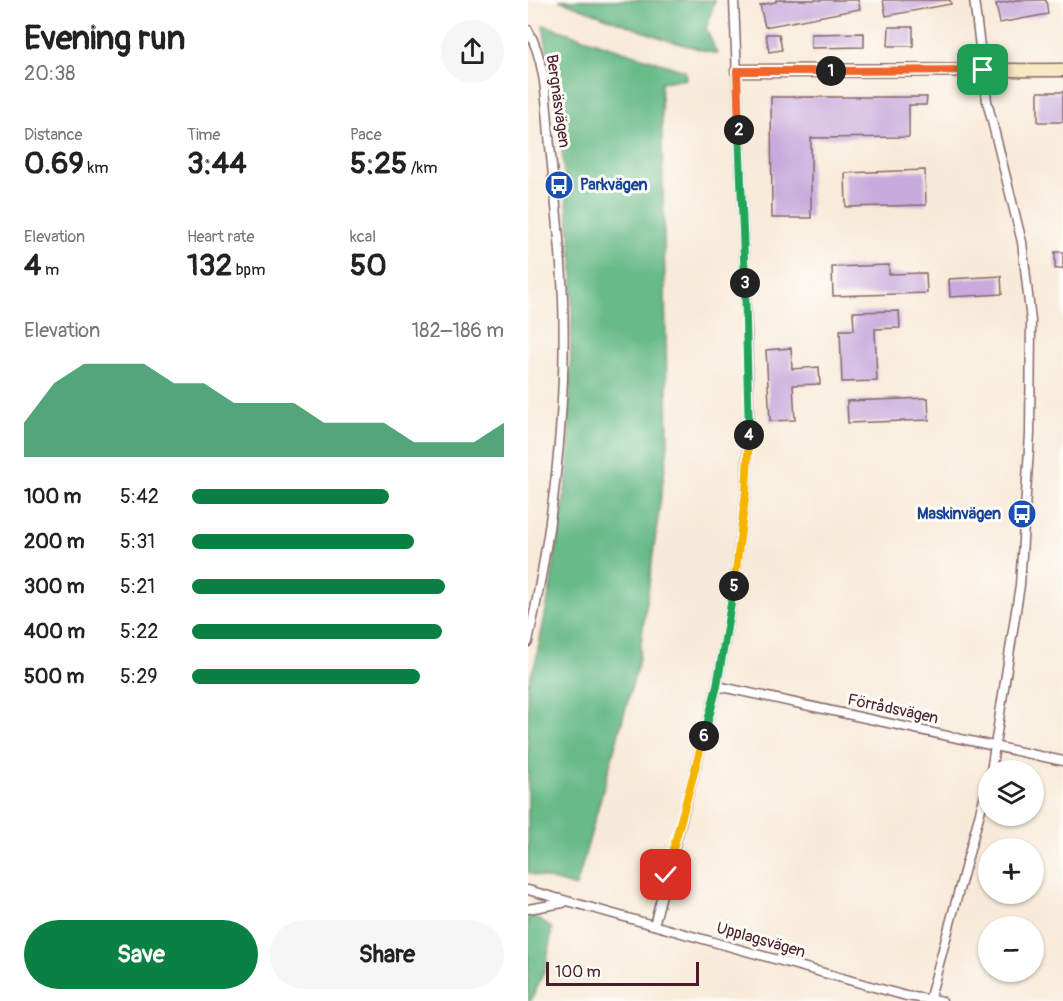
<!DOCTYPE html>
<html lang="en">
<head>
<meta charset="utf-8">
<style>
  :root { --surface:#fff; --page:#f6f6f6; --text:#222; --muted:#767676; --accent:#0b8043 }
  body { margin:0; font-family:Pangolin,sans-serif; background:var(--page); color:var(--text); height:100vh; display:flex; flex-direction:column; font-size:22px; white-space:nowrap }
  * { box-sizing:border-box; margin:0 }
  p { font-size:20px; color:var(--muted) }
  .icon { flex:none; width:33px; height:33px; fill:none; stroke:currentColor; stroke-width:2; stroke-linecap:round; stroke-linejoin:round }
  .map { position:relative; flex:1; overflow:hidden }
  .drawer { display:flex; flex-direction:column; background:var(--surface); width:528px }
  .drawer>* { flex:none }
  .fabs { position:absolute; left:450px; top:760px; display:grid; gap:12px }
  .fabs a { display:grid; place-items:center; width:66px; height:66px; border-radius:50%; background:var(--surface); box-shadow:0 2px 4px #0004; font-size:30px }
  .scale { position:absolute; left:18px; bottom:15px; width:153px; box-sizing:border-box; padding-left:6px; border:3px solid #4a1f2b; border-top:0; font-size:16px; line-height:21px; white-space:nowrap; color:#4a1f2b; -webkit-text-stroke:4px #fdfcf7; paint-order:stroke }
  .pin { position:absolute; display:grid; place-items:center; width:51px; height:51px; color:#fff; margin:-26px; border-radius:12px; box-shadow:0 3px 9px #0006 }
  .km { position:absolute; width:30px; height:30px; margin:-15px; border-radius:50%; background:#222; color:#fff; font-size:16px; line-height:30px; text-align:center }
  .round { display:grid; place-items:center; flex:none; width:63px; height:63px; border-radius:32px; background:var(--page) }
  .head { display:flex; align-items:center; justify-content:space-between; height:102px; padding:0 24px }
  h1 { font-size:33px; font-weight:700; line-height:45px }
  .stats { display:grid; grid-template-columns:repeat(3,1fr); gap:9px; height:102px; padding:6px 24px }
  .stats div { display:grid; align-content:center }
  .stats b { font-size:30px; font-weight:700 }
  .stats small { font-size:16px; font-weight:400 }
  .stats p { font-size:16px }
  .chart { height:168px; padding:12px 24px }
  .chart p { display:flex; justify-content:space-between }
  .chart svg { width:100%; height:108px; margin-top:6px; fill:var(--accent); opacity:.7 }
  .primary-button { display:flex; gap:12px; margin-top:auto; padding:12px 24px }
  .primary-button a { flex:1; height:69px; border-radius:36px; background:var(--accent); color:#fff; font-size:24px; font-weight:700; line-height:69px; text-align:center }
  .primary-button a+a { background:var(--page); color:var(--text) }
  ul { padding:0 24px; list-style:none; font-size:20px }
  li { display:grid; grid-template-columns:96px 72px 1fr; align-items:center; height:45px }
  li i { height:15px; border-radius:8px; background:var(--accent) }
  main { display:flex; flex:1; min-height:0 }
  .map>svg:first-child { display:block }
  .forest { fill:#68ba87; stroke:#596c59; stroke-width:1.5 }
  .building { fill:#c8abdc }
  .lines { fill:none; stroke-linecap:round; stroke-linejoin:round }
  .street-casing { stroke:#876668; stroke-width:11 }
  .secondary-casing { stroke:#876668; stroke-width:15 }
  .street { stroke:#fff; stroke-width:8 }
  .secondary { stroke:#fae7c3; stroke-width:12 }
  .split-1-casing { stroke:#fff; stroke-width:12 }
  .split-2-casing { stroke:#fff; stroke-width:12 }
  .split-3-casing { stroke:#fff; stroke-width:12 }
  .split-4-casing { stroke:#fff; stroke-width:12 }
  .split-5-casing { stroke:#fff; stroke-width:12 }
  .split-6-casing { stroke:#fff; stroke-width:12 }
  .split-7-casing { stroke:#fff; stroke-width:12 }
  .split-1 { stroke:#f0652b; stroke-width:8 }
  .split-2 { stroke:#f0652b; stroke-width:8 }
  .split-3 { stroke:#22a559; stroke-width:8 }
  .split-4 { stroke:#22a559; stroke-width:8 }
  .split-5 { stroke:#f5b400; stroke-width:8 }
  .split-6 { stroke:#22a559; stroke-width:8 }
  .split-7 { stroke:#f5b400; stroke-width:8 }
  .labels { text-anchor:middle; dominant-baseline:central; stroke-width:6; stroke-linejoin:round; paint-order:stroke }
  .street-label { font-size:16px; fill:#4a1f2b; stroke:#fdfcf7 }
  .transit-label { font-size:16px; font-weight:bold; fill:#164399; stroke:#fdfcf7; text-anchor:start }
</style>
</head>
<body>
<main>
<section class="drawer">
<div class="head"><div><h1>Evening run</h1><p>20:38</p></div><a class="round"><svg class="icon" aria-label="share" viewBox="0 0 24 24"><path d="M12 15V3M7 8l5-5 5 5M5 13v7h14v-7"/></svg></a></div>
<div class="stats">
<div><p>Distance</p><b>0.69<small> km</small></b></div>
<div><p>Time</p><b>3:44</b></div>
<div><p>Pace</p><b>5:25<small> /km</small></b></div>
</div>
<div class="stats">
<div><p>Elevation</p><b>4<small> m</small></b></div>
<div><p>Heart rate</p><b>132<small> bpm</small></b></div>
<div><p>kcal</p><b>50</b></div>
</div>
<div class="chart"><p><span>Elevation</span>182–186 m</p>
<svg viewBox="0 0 160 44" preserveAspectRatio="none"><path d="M0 44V30L10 14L20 6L30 6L40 6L50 14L60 14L70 22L80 22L90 22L100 30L110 30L120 30L130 38L140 38L150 38L160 30V44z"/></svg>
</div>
<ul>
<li><b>100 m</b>5:42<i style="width:63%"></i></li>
<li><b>200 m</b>5:31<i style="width:71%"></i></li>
<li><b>300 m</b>5:21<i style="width:81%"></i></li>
<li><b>400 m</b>5:22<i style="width:80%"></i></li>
<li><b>500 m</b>5:29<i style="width:73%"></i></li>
</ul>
<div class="primary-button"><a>Save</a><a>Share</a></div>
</section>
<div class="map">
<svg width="535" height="1001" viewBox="0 0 535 1001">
  <rect width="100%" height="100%" fill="#fdfcf7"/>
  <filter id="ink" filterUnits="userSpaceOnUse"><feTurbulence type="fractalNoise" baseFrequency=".0167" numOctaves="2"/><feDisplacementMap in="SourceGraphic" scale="12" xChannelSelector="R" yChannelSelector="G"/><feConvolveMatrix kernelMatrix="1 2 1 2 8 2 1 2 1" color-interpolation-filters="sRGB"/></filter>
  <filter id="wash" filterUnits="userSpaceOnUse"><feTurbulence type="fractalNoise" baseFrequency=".008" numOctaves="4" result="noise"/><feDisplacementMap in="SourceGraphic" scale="24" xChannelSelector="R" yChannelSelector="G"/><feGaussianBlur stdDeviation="1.35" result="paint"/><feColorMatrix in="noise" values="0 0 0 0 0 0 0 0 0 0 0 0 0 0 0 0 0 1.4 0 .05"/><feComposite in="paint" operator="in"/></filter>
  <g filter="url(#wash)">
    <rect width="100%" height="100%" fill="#f8ead8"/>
    <g class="forest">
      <polygon points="31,0 187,0 178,28 189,54 136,39"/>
      <polygon points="15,25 157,71 158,79 133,82 140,445 110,664 48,887 0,873 0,684 8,660 22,590 40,471 45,265 31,120"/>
      <polygon points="0,913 24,928 18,967 3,1001 0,1001"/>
    </g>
    <g id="blocks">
      <g class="building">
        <polygon points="248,0 330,0 332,9 237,27 232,5 248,2"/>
        <polygon points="355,0 422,0 423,4 358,16"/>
        <polygon points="488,0 518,0 520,14 472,23 468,4"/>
        <polygon points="361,27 385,27 385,46 360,46"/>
        <polygon points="336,33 336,47 283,48 283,34"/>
        <polygon points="238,34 251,34 254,50 241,52"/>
        <rect x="510" y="92" width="25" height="30"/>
        <polygon points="243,97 399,97 398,105 381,105 381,137 283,138 283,218 244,218"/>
        <polygon points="397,170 398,205 318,207 317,173"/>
        <polygon points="527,252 535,252 535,268 527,269"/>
        <polygon points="361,265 361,274 398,273 399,293 305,296 304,267"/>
        <polygon points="473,276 474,294 422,297 421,279"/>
        <polygon points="371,311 372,328 347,329 349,381 314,382 312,330 326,330 325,312"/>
        <polygon points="263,348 264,369 291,367 292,384 265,385 267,420 242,421 238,350"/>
        <polygon points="400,398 401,420 320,423 319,401"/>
      </g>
    </g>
  </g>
  <g filter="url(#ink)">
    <use href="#blocks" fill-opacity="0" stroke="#876668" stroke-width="1.5"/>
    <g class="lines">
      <g class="street-casing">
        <g id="street">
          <polyline points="446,0 459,101 494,242 503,321 502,434 492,585 463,771"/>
          <path d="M0,30C19,64 18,108 22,146C27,197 33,248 35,299C39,415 25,529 0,642"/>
          <polyline points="189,686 535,761"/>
          <polyline points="0,890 378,996 414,1001"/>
          <polyline points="0,909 35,903"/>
          <polyline points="126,925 189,686 205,593 218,491 221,419 219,334 206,0"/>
          <polyline points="401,1001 460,783"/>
        </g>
      </g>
      <g class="secondary-casing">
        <polyline id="secondary" points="209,71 535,70"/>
      </g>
      <use href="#street" class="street"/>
      <use href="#secondary" class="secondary"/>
    </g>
  </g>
  <g class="lines" filter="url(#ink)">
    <g class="split-1-casing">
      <polyline id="split-1" points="303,71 455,70"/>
    </g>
    <g class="split-2-casing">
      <polyline id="split-2" points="211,130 209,71 303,71"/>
    </g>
    <g class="split-3-casing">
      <polyline id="split-3" points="211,130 217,283"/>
    </g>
    <g class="split-4-casing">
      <polyline id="split-4" points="217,283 221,435"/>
    </g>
    <g class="split-5-casing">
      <polyline id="split-5" points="206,586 218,491 221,435"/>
    </g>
    <g class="split-6-casing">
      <polyline id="split-6" points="176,736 189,686 206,586"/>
    </g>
    <g class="split-7-casing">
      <polyline id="split-7" points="138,875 176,736"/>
    </g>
    <use href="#split-1" class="split-1"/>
    <use href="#split-2" class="split-2"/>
    <use href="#split-3" class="split-3"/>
    <use href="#split-4" class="split-4"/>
    <use href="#split-5" class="split-5"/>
    <use href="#split-6" class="split-6"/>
    <use href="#split-7" class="split-7"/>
  </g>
  <defs>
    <g id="bus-disc" transform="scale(1.5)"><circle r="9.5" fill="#1a4fb4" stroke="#fdfcf7"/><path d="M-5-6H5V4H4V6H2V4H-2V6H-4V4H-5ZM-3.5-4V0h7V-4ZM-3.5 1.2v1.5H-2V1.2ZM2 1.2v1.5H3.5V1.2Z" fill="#fff"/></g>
  </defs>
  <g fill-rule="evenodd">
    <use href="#bus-disc" x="31" y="185"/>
    <use href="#bus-disc" x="494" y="514"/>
  </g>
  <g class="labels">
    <g class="street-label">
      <text transform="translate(30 101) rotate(82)">Bergnäsvägen</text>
      <text transform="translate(365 709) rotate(12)">Förrådsvägen</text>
      <text transform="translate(233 940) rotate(16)">Upplagsvägen</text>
    </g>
    <g class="transit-label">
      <text x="52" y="185">Parkvägen</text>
      <text x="473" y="514" text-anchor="end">Maskinvägen</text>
    </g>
  </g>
</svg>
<div class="fabs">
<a><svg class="icon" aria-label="layers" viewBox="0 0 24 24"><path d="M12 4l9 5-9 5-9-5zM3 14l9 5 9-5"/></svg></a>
<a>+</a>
<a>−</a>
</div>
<div class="scale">100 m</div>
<div class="pin" style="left:455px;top:70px;background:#1e9e55"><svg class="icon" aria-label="arrive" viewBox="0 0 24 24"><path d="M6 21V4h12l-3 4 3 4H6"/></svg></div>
<div class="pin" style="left:138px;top:875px;background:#d93025"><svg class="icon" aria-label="check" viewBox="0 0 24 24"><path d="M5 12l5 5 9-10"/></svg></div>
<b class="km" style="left:303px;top:71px">1</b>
<b class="km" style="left:211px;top:130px">2</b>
<b class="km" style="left:217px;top:283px">3</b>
<b class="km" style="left:221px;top:435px">4</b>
<b class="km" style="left:206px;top:586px">5</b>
<b class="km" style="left:176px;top:736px">6</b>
</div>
</main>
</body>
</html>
